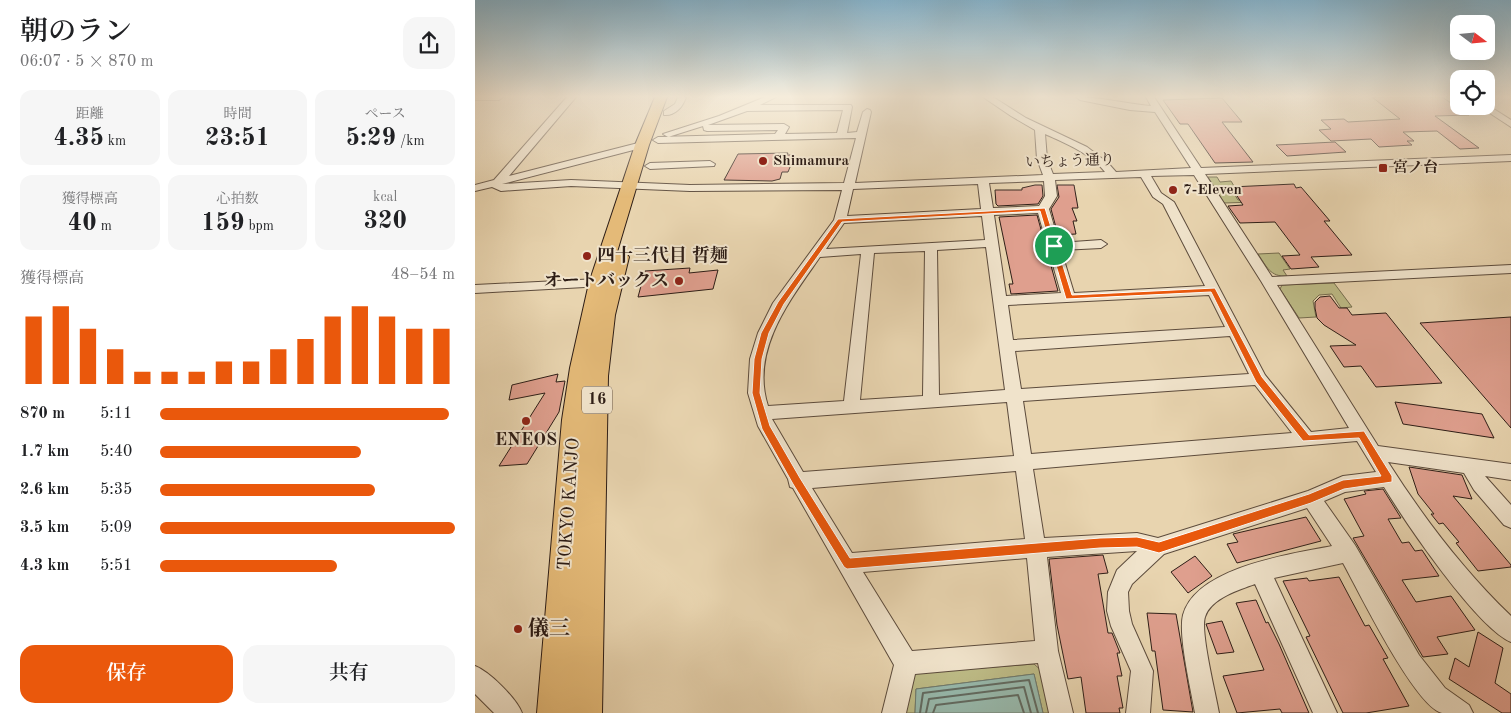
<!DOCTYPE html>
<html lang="ja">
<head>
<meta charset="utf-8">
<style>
  :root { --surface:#fff; --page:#f6f6f6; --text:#202124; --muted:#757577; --accent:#ea580c }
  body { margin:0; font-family:"Old Standard TT","Noto Serif JP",serif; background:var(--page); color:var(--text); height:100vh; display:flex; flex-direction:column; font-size:19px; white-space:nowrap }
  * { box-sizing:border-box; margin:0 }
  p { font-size:16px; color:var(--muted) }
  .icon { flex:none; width:28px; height:28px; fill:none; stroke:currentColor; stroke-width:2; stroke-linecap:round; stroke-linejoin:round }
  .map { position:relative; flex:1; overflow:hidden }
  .side { display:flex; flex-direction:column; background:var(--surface); width:475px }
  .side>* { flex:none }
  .needle { width:32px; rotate:106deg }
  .controls { position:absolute; left:975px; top:15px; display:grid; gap:10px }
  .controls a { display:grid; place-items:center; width:45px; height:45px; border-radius:10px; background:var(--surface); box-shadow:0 5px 20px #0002; font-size:25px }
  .pin { position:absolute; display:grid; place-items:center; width:42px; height:42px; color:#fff; margin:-21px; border:2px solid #fff; border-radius:50%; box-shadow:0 1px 5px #0007 }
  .round { display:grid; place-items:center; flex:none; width:52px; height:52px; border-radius:15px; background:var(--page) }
  .overview { display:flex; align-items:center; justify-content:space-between; height:85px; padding:0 20px }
  h1 { font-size:28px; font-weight:600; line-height:38px }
  .metrics { display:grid; grid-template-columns:repeat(3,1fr); gap:8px; height:85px; padding:5px 20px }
  .metrics div { display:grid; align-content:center; border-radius:12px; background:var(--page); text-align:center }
  .metrics b { font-size:25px; font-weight:600 }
  .metrics small { font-size:14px; font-weight:400 }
  .metrics p { font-size:14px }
  .chart { height:140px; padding:10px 20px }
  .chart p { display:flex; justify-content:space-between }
  .chart svg { width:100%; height:90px; margin-top:5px; stroke:var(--accent); stroke-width:6 }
  .cta { display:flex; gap:10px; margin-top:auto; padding:10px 20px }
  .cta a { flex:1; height:58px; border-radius:15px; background:var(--accent); color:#fff; font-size:20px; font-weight:600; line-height:58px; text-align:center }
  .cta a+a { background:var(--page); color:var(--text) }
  ul { padding:0 20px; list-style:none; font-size:16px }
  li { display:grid; grid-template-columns:80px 60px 1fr; align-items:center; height:38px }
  li i { height:12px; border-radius:6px; background:var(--accent) }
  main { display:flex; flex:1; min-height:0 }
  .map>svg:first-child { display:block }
  .green { fill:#bdbb86; stroke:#756c4e }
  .water { fill:#97b8ab; stroke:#6d7a6f }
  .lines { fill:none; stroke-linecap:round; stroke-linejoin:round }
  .shore { stroke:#626a60; stroke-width:2 }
  .building { fill:#df9f8e; stroke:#2d1d16 }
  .minor-casing { stroke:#5c4b3c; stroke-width:2 }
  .highway-casing { stroke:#2d1d16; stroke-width:2 }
  .minor { fill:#f0e3cb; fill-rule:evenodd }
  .highway { fill:#e4ba78; fill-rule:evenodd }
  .route { fill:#ea580c; stroke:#fff; fill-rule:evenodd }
  .poi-dot { fill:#8f2418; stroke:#f0e3cb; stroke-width:2 }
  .labels { text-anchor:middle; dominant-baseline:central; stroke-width:4; stroke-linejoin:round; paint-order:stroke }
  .far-poi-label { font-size:15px; font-weight:bold; fill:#2d1d16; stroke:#f0e3cb; text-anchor:start }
  .far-street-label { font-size:15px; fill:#2d1d16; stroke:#f0e3cb }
  .shield { fill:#f0e3cb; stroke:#68584c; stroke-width:1 }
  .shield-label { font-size:16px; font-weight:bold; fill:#2d1d16 }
  .poi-label { font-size:18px; font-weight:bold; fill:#2d1d16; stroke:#f0e3cb; text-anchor:start }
  .street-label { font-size:18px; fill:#2d1d16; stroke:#f0e3cb }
  .near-poi-label { font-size:21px; font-weight:bold; fill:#2d1d16; stroke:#f0e3cb; text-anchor:start }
</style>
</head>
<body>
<main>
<section class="side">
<div class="overview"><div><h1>朝のラン</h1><p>06:07 · 5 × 870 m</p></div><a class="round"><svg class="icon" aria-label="share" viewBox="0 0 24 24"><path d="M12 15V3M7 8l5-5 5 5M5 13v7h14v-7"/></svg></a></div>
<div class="metrics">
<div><p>距離</p><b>4.35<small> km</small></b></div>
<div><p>時間</p><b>23:51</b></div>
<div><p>ペース</p><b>5:29<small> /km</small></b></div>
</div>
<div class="metrics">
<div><p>獲得標高</p><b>40<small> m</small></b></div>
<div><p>心拍数</p><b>159<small> bpm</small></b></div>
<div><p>kcal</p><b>320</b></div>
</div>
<div class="chart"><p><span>獲得標高</span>48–54 m</p>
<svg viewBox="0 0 160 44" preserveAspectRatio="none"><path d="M5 44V11M15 44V6M25 44V17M35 44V27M45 44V38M55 44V38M65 44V38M75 44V33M85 44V33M95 44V27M105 44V22M115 44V11M125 44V6M135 44V11M145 44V17M155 44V17"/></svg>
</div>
<ul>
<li><b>870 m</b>5:11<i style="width:98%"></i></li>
<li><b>1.7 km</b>5:40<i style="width:68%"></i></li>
<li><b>2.6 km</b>5:35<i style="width:73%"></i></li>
<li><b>3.5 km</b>5:09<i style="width:100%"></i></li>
<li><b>4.3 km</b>5:51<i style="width:60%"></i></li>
</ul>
<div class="cta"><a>保存</a><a>共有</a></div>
</section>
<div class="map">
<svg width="1036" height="713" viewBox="0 0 1036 713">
  <rect width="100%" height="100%" fill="#e8d4af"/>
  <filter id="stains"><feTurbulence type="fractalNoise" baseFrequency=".004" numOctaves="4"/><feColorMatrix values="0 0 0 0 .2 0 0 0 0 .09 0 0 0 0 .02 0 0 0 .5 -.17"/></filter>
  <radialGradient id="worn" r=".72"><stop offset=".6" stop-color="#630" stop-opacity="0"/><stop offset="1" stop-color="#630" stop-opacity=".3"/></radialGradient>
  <g class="green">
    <polygon points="733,177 742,177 745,182 756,181 759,186 755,187 763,200 781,199 783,202 749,203"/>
    <path d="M804,253L815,269L808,270L812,276C795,277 792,267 783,254Z"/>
    <polygon points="859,283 877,307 866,308 857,294 844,295 838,301 841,317 824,318 805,289 807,285"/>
    <polygon points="559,664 567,671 576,713 568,713 559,674 441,689 440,713 425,713 440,673"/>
  </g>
  <polygon class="water" points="559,674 568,713 440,713 441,689"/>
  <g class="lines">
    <g class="shore">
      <polyline points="445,713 448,693 554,680 563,713"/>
      <polyline points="451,713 454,699 549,687 556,713"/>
      <polyline points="458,713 461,705 543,695 549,713"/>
    </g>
  </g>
  <g class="building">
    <polygon points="897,97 967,97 994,115 960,116 1004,148 985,149 962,131 928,132 939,141 932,141 937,145 904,147 896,139 856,141 844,130 856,129 846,120 869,119 873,122 925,119"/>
    <polygon points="747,98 767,122 747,122 778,162 740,163 713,124 705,124 688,100"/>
    <polygon points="860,142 871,152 812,156 801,145"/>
    <polygon points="313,153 312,155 320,155 313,172 307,172 305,179 297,181 249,180 263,154"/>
    <polygon points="819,184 821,188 826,187 855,221 849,221 877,255 836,257 844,267 816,269 807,256 825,255 800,222 765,223 753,206 768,205 756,187"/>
    <polygon points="560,185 567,185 568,196 563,204 523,206 521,204 520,190 547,190 547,188"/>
    <polygon points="582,185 599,185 603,208 597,208 602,221 598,221 601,234 583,235 576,209 584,197"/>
    <polygon points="562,215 583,291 536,294 534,284 538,284 524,217"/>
    <polygon points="215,268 214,273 243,270 238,289 163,297 170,271"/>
    <polygon points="855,296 864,308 872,308 877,315 911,313 967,383 901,387 886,366 869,367 855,346 881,345 849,325 842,318 840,308 840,302 845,297"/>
    <polygon points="1036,317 1036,428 945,323"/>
    <polygon points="83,374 81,382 90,381 84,412 52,464 24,466 70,393 34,400 37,385"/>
    <polygon points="920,402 1007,414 1019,438 928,424"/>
    <polygon points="934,467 987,475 997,499 978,496 1036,565 1036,567 1003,571 981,543 984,542 968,523 964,524 956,514 959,514 943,494"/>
    <polygon points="908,489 926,518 913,519 927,543 934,542 940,551 947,550 964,576 927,580 941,602 976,596 1000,630 962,637 973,654 948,657 878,538 889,536 869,499 891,494 889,491"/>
    <polygon points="831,517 846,541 762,563 752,544 763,542 758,534"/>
    <polygon points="628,555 633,573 623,574 633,633 637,633 645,653 642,653 647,676 642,676 648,708 644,708 645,713 611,713 606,677 593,679 582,625 574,559"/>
    <polygon points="720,556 737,576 713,593 696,572"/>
    <polygon points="864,577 890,626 894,625 913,658 908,659 934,706 891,713 868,713 831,637 835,636 808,581 832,578 834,581"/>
    <polygon points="781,600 791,623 793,622 804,644 834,713 807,713 805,709 762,713 748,676 789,670 761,603"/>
    <polygon points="672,613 701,614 718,712 688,710 680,651 677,651"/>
    <polygon points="747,621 759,652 742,654 731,624"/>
    <polygon points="1003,632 1028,648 1020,683 1036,694 1036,713 1027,713 974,679 980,658 994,667"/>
  </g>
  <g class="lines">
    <g class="minor-casing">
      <g id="minor">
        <polygon points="0,97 28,97 24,100 0,100"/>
        <path d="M92,97H101L34,176L167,142L172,145L170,147L27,184L96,180L215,185L369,183L381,138L183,143L178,140L183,137L300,134L303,130L232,131L229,130L228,126L193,137L188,134L244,116L290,97H301L285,105H376L377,107L372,133L382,132L388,112L392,109L395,110L396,112L380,183L568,175L562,159L560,130L536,116L508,97H518L551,118L612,147L633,163L641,172L716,168L680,112L655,110L605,100L601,97C626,97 651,104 676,106L671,97H679L726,168L1036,155V161L730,174L797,277L1036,265V273L802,285L903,446L1036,464V480L1010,476L1036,505V528L1029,525L999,490L989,473L913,462C948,517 989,571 1036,616V642C1002,628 930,522 909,487L870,492L849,501L880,545L944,655L970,688L994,705L998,713C988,713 976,713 967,713C940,707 883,590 868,563L799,578L862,713H838L780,584C764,590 736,598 730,617C725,631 741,695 744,713H720C716,690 703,635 708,615C721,567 816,554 857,546L832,508L689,554L657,584L653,592L654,611L657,624L678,671L675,713H651L656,671L636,626L632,611L633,592L642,570L662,551L572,557L583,651L598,713H574L563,663L440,674L431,713H407L419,665L318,488L315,487L313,479L283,426L273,393L275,359L283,333L298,303L359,220L367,190L215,191L96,186L26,191L17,187L0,191V185L19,180ZM368,110L362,133L310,134L314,127L309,124L233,125L272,111ZM570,134C592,144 615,153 630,172L578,174L572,159ZM719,175L786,281L874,428L836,432L790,375L699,202L686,193L676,176ZM666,177L678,197L688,204L730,286L599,293L586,250L626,248L632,244L626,240L584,243L574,209L582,196L580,180ZM569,181L570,196L564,206L518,208L514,183ZM503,184L506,209L372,216L378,189ZM563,213L586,293L531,296L519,215ZM507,216L510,240L351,249L369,223ZM511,247L530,390L464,395L462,250ZM450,251L448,396L385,400L399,253ZM386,254L369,401L293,406C275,350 315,300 345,257ZM734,295L750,327L538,340L533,305ZM755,336L774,374L546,389L540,351ZM780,385L817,433L556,454L548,401ZM532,402L539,456L328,472L297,419ZM882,441L901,472L868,476L833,491L683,538L662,533L569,538L558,469ZM541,471L550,539L377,553L337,488ZM552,558L560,641L437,651L388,572Z"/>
        <path d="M203,97H211C208,107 200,116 189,115V111L200,104Z"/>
        <polygon points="1011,104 1036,120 1036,127 1004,106 1011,106"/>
        <polygon points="235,161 240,164 239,166 175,169 170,166 175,163"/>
        <polygon points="123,279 128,280 130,283 128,286 0,293 0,285"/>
        <path d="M0,666C15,672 41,698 47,713H19L0,694Z"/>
      </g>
    </g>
    <g class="highway-casing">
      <polygon id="highway" points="180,97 192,97 174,145 142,252 151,253 154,257 140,315 133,376 127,713 62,713 87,420 95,368 114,283 160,145"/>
    </g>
    <use href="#minor" class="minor"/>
    <use href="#highway" class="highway"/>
  </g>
  <linearGradient id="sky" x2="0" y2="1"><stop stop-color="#87b6d0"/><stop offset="0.49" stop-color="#f5ecdb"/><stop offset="1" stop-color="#f5ecdb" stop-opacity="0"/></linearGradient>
  <rect width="1036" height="197" fill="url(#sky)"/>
  <path class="route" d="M570,208L597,295L740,288L787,377L834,435L889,431L917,476V482L869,489L836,503L684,553L662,547L625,548L372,569L369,567L318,484L287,429L277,393L279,359L286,333L303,302L363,219ZM565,211L591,299L736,292L781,382L828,441L884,438L906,476L868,480L834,494L684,542L662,537L625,538L375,558L325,478L295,426L285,393L287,359L294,333L309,304L367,222Z"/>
  <g class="poi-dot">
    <circle cx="288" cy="161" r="5"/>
    <rect x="903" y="163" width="10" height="10" rx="2.5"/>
    <circle cx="698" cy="190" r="5"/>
    <circle cx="112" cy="256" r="5"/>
    <circle cx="204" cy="281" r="5"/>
    <circle cx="51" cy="421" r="5"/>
    <circle cx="43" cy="629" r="5"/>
  </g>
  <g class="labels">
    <g class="far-poi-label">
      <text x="298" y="161">Shimamura</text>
      <text x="918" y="168">宮ノ台</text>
      <text x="708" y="190">7-Eleven</text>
    </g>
    <g class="far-street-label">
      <text transform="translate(595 162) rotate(-2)">いちょう通り</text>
    </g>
    <rect class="shield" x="107" y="386.5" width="30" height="27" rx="4"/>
    <g class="shield-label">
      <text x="122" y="400">16</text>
    </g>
    <g class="poi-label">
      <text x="122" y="256">四十三代目 哲麺</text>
      <text x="194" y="281" text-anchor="end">オートバックス</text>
      <text x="51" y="440" text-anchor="middle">ENEOS</text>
    </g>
    <g class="street-label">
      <text transform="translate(94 504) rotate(-86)">TOKYO KANJO</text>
    </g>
    <g class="near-poi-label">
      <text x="53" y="629">儀三</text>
    </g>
  </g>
  <rect width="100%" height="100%" filter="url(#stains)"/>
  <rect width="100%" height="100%" fill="url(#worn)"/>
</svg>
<div class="controls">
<a><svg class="needle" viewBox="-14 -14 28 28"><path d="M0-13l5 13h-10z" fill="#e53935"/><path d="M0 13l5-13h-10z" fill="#757577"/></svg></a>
<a><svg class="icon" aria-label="locate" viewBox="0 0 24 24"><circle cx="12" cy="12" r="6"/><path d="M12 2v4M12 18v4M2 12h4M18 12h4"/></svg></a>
</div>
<div class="pin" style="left:579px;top:246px;background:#1e9e55"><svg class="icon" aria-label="arrive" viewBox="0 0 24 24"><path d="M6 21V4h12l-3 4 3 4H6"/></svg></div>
</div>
</main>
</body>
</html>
